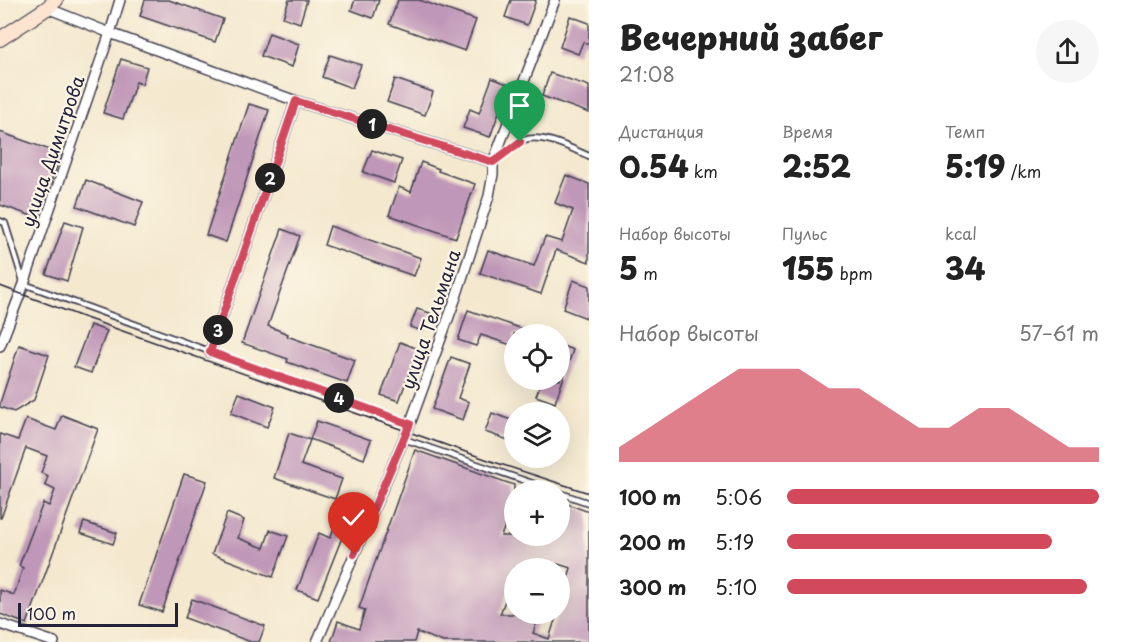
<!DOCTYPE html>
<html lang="ru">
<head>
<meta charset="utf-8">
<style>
  :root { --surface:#fff; --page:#f6f6f6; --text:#222; --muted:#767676; --accent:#d1495b }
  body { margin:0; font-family:"Playpen Sans",sans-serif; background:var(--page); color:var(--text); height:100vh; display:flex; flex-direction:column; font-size:22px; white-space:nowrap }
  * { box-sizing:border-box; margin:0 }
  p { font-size:20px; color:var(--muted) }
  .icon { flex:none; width:33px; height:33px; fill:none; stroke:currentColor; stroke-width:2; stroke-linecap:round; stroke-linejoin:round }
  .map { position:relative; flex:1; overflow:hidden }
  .details { display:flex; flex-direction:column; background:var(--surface); width:540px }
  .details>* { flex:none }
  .buttons { position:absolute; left:504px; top:324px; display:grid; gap:12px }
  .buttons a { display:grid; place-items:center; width:66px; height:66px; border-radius:50%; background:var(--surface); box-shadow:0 6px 24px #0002; font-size:30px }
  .scale { position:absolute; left:18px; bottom:15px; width:160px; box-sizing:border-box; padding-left:6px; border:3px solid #22223b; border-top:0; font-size:16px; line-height:21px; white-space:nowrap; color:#22223b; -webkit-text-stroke:4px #fcf5e5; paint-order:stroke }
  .pin { position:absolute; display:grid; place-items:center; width:51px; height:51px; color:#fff; margin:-62px -26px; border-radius:50% 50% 50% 0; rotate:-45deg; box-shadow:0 0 6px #0007 }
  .pin .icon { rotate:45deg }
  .km { position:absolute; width:30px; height:30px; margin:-15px; border-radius:50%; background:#222; color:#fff; font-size:16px; line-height:30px; text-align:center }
  .round { display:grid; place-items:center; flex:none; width:63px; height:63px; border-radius:32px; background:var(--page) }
  .head { display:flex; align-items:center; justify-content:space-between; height:102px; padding:0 30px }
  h1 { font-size:33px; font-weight:800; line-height:45px }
  .metrics { display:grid; grid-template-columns:repeat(3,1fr); gap:9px; height:102px; padding:6px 30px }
  .metrics div { display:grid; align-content:center }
  .metrics b { font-size:30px; font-weight:800 }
  .metrics small { font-size:16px; font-weight:400 }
  .metrics p { font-size:16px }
  .chart { height:168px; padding:12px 30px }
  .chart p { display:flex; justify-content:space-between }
  .chart svg { width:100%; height:108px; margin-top:6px; fill:var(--accent); opacity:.7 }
  ul { padding:0 30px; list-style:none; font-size:20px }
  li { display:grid; grid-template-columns:96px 72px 1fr; align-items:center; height:45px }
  li i { height:15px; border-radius:8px; background:var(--accent) }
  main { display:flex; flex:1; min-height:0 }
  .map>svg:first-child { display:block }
  .building { fill:#bf97b8; fill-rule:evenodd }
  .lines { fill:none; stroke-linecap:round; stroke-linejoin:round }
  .lane-casing { stroke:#424051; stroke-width:8 }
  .street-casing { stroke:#424051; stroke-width:12 }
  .secondary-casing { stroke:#424051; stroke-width:16 }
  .lane { stroke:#fff; stroke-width:4.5 }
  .street { stroke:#fff; stroke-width:9 }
  .secondary { stroke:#fde4d1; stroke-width:14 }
  .tram { stroke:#22223b; stroke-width:1.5 }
  .route-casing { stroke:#fff; stroke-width:12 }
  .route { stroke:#d1495b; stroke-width:8 }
  .labels { text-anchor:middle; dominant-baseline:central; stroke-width:4.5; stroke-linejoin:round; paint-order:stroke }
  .street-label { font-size:18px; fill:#22223b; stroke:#fcf5e5 }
</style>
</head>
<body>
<main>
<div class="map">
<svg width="589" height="642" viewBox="0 0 589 642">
  <rect width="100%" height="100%" fill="#fcf5e5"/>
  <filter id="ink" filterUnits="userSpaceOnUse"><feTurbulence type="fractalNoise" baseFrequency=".0167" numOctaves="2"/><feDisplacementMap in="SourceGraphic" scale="12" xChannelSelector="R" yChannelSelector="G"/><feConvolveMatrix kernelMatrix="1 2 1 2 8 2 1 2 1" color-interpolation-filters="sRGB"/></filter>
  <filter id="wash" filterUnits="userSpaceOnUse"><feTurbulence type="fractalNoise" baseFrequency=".008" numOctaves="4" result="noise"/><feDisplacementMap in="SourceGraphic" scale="24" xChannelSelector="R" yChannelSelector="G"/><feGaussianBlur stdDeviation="1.35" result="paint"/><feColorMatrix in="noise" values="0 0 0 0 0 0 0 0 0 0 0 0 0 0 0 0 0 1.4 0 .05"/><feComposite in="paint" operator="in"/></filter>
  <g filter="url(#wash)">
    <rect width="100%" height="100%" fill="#f4e9cf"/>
    <g id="blocks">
      <g class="building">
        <polygon points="145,0 169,0 223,19 215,42 140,16"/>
        <polygon points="289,0 307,0 300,23 283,17"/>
        <polygon points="355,0 379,0 373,18 351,10"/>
        <polygon points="398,0 419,0 476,20 465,51 389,24"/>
        <polygon points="511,0 536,0 527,25 505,17"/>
        <polygon points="570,16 589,23 589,44 583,42 578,54 560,47"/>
        <polygon points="269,33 299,44 292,67 261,56"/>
        <polygon points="330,55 361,65 352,88 322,77"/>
        <polygon points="121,59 147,67 142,84 136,82 123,119 103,113"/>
        <polygon points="550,73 589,86 589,113 542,96"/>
        <polygon points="492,78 509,85 490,137 463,128 470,109 479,113"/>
        <polygon points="395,79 433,92 425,115 387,102"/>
        <polygon points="249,104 269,110 226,242 206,235"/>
        <polygon points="0,132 61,154 38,218 0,205"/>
        <polygon points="372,150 402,160 394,183 363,172"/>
        <polygon points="421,162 439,169 438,171 475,184 456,238 389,215 399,187 411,192"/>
        <polygon points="566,175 589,184 589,262 556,250 541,294 480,273 488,250 534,266 545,237 562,242 573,210 555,203"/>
        <polygon points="86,180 143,202 134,227 77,206"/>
        <polygon points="65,221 83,227 67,281 46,274"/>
        <polygon points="330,226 421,258 414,276 324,245"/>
        <polygon points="282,229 300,236 268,326 288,334 287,336 355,360 347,383 287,362 288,359 242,343"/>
        <polygon points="573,280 589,286 589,319 563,309"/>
        <polygon points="417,309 430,313 423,331 410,327"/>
        <polygon points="468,310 534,333 534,334 514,334 514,346 481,335 476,346 458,340"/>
        <polygon points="90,325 107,331 91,373 74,367"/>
        <polygon points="400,342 418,349 399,401 381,395"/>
        <polygon points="19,345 49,355 34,400 14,412 0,407 0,403"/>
        <polygon points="560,345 573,350 555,403 536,396 542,380 560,380"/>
        <polygon points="451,357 470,364 458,398 469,402 463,420 432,409"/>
        <polygon points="239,393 275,407 267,427 231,413"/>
        <polygon points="492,413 514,421 514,442 485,432"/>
        <polygon points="62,415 98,429 27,624 0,614 0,590 14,595 23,568 19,566 43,503 49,506 55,490 45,485 48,476 41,473 47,456 26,448 1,518 0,518 0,434 18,440 26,419 56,430"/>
        <polygon points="317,421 371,440 364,459 310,439"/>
        <polygon points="289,433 310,440 301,465 342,479 335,499 274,478"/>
        <path d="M415,450L514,485V501L501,536H560V501L589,512V642H443L417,632L414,642H331L338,621L359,629L365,610L359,608ZM558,564L571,568L560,605V614H557L549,639L533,633L540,614H500L514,577V568H556Z"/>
        <polygon points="184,474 207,481 162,612 139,605"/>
        <polygon points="342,508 360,515 353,532 345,530 318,598 297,590 319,533 330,538"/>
        <polygon points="227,513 244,520 238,538 264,548 270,530 288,536 273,577 212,554"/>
        <polygon points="84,522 117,533 113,544 80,533"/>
        <polygon points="192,599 265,626 259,642 251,642 185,618"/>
      </g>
    </g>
  </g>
  <g filter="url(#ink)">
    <use href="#blocks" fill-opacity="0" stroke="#424051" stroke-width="1.5"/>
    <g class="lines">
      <g class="lane-casing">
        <g id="lane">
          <path d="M497,160C505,153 514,144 524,140C543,133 572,149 589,156"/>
          <polyline points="0,221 5,223 24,284 410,424"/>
          <polyline points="404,439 552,490"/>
          <polyline points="560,493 589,503"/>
        </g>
      </g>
      <g class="street-casing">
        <g id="street">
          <polyline points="47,8 110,33 296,101 493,162"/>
          <polyline points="0,346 24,284 110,33 120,0"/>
          <polyline points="210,352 296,101"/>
          <polyline points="0,624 54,642"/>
          <polyline points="317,642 410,424 455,300 489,196 493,174 493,162 555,0"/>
        </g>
      </g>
      <g class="secondary-casing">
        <polyline id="secondary" points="0,39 47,8 56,0"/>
      </g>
      <use href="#lane" class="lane"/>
      <use href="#street" class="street"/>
      <use href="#secondary" class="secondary"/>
      <polyline class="tram" points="0,286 80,316 494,462 589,493"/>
    </g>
  </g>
  <g class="lines" filter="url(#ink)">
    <g class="route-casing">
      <polyline id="route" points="354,554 410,424 210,352 296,101 493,162 520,142"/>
    </g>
    <use href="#route" class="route"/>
  </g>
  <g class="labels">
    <g class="street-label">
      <text transform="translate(52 151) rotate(-71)">улица Димитрова</text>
      <text transform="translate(430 319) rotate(-71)">улица Тельмана</text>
    </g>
  </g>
</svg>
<div class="buttons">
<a><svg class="icon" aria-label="locate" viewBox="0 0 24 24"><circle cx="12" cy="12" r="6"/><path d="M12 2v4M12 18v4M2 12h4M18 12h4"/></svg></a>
<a><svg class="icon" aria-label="layers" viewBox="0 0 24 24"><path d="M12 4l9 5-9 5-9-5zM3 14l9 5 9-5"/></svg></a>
<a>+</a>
<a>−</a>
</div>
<div class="scale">100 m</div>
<div class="pin" style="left:520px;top:142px;background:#1e9e55"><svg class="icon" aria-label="arrive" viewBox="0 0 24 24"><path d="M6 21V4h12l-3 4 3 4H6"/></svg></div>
<div class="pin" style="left:354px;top:554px;background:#d93025"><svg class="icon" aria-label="check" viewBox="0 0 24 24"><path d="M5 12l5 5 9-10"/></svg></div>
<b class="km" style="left:372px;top:124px">1</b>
<b class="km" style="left:270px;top:178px">2</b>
<b class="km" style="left:218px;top:330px">3</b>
<b class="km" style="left:339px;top:398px">4</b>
</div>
<section class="details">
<div class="head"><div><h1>Вечерний забег</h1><p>21:08</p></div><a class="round"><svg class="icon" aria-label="share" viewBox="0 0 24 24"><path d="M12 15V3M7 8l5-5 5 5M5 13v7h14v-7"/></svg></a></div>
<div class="metrics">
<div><p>Дистанция</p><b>0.54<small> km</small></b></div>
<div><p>Время</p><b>2:52</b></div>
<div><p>Темп</p><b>5:19<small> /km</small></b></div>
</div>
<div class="metrics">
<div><p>Набор высоты</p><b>5<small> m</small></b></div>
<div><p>Пульс</p><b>155<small> bpm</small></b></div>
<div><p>kcal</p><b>34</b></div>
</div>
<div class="chart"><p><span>Набор высоты</span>57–61 m</p>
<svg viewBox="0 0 160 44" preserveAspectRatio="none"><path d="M0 44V38L10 30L20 22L30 14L40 6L50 6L60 6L70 14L80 14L90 22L100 30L110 30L120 22L130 22L140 30L150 38L160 38V44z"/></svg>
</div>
<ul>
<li><b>100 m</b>5:06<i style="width:100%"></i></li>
<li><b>200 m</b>5:19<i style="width:85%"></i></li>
<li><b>300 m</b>5:10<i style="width:96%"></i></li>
</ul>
</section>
</main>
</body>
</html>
